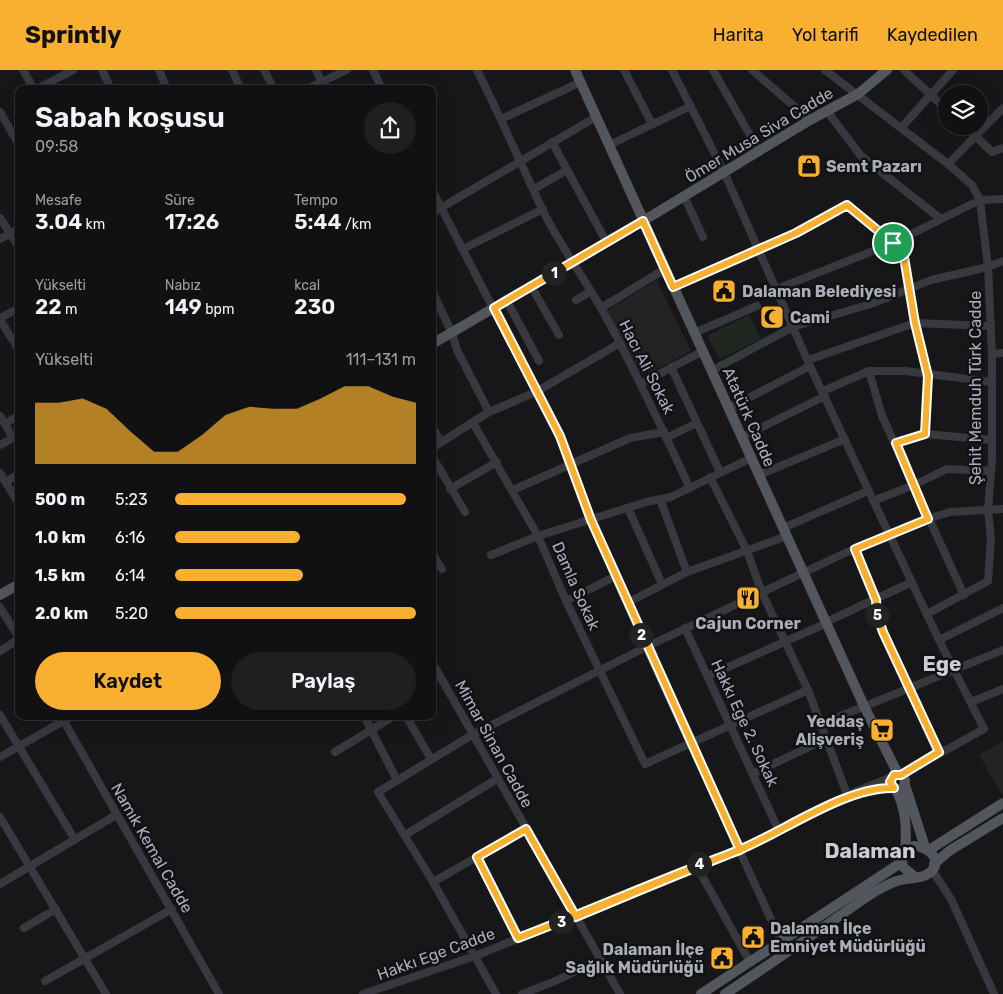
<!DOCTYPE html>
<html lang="tr">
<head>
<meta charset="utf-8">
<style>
  :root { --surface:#111113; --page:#1e1f21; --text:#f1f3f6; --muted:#9c9da0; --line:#303133; --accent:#f9af2f }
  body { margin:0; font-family:Rubik,sans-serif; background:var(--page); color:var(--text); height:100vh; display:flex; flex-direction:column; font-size:19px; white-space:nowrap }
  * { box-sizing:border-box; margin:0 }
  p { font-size:16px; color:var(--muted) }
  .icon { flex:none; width:28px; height:28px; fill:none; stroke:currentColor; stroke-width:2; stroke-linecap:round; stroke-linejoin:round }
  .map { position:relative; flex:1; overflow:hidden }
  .side { position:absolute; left:15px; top:15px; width:421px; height:635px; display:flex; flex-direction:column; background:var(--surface); border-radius:10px; box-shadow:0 5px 20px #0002,0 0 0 1px var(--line) }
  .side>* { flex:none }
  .tools { position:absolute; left:938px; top:15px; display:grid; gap:10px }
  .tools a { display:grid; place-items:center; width:50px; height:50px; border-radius:50%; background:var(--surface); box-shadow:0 5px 20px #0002,0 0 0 1px var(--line); font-size:25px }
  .pin { position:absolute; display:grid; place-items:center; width:42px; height:42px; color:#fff; margin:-21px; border:2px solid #fff; border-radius:50%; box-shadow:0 1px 5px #0007 }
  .km { position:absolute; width:25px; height:25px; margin:-12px; border-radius:50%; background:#222; color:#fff; font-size:14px; line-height:25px; text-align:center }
  .round { display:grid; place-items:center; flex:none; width:52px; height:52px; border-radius:26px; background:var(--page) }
  .summary { display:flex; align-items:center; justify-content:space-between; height:85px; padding:0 20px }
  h1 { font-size:28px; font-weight:600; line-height:38px }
  .metrics { display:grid; grid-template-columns:repeat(3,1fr); gap:8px; height:85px; padding:5px 20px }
  .metrics div { display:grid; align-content:center }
  .metrics b { font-size:21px; font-weight:600 }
  .metrics small { font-size:14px; font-weight:400 }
  .metrics p { font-size:14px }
  .chart { height:140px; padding:10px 20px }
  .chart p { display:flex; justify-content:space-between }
  .chart svg { width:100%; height:90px; margin-top:5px; fill:var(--accent); opacity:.7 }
  .cta { display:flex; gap:10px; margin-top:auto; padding:10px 20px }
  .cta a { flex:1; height:58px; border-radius:30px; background:var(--accent); color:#111; font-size:20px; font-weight:600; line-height:58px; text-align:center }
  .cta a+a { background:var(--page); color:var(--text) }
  ul { padding:0 20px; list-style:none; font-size:16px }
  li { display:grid; grid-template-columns:80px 60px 1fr; align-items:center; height:38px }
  li i { height:12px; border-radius:6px; background:var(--accent) }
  header { display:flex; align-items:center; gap:30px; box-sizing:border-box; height:70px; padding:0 25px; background:var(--accent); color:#111 }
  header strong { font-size:24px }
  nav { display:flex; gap:28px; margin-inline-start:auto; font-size:18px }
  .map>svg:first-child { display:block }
  .built { fill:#232326 }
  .green { fill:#1f2720 }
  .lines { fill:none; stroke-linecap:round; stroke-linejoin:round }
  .minor { stroke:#38393e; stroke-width:8 }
  .major { stroke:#54565d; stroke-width:10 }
  .route-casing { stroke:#fff; stroke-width:10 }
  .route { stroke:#f9af2f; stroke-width:6 }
  .labels { text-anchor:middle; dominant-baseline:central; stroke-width:5; stroke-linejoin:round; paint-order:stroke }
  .street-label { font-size:16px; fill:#a9aeb9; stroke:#121214 }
  .poi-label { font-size:16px; font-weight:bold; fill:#a9aeb9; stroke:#121214; text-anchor:start }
  .district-label { font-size:21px; font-weight:bold; fill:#cacdd5; stroke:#121214 }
</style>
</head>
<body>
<header>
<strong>Sprintly</strong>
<nav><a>Harita</a><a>Yol tarifi</a><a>Kaydedilen</a></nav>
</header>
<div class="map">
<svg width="1003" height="924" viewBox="0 0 1003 924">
  <rect width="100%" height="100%" fill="#171719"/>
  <g class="built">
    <polygon points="657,210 691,281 645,305 640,303 606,241"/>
    <polygon points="1003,671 1003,724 1002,725 979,685"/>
  </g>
  <polygon class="green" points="749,245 761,269 720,289 707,266"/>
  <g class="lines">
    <g class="minor">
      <polyline points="23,0 34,19"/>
      <polyline points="102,0 111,19"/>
      <polyline points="159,0 167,19"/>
      <polyline points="232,0 241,19"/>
      <polyline points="264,0 274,19"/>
      <polyline points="316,0 325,19"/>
      <polyline points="373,0 382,19"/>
      <path d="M477,0C500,46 521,94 543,141C560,175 582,205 601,238C634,297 661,357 690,418"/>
      <polyline points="624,0 652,54"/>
      <polyline points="672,0 724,102 810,296 939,570 984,659 901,705"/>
      <polyline points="713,0 759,81"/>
      <polyline points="752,0 810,50"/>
      <polyline points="825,0 948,94 972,115 980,130 988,197 992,284 992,390 988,440 991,468 988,511 927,544"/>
      <polyline points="904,0 946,39"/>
      <polyline points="37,19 73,0"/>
      <polyline points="307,19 347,0"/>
      <polyline points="827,41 861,86 941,149"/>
      <polyline points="0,42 19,75"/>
      <polyline points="501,49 581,12"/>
      <polyline points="965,56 992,82 1003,78"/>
      <polyline points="901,58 953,0"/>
      <polyline points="552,72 607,173"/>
      <polyline points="609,75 691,36"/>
      <polyline points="948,94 1003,38"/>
      <polyline points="534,119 567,100"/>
      <polyline points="432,120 559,366 591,451 646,577 781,871"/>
      <polyline points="684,126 703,167"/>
      <polyline points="432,143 596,47"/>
      <polyline points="0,148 19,177"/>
      <polyline points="0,169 19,159"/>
      <polyline points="463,179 543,139"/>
      <polyline points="531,216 559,265"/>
      <polyline points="673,217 796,163 847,135 893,173 902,175 915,253 928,306 925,364"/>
      <polyline points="777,219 893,173 980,130 1003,129"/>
      <polyline points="432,221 452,263 457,280 489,342"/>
      <polyline points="576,230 591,221"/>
      <polyline points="507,231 539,291"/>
      <polyline points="601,238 665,199"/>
      <polyline points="0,248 19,238"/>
      <polyline points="0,250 19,280"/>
      <polyline points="694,263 757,236"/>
      <polyline points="992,284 1003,283"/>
      <polyline points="808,290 915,253 991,256"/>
      <polyline points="671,297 720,402"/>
      <polyline points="711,301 793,257 874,233 931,210 988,197 1003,191"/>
      <polyline points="869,301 882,346 964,525"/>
      <polyline points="642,313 703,281"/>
      <polyline points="823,321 869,301 905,301 992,312"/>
      <polyline points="729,338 810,296"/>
      <polyline points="0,346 13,368 0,375"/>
      <polyline points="473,353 538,466 566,531 645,694 808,620"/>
      <polyline points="5,354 19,345"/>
      <polyline points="432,357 441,372"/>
      <polyline points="742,367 825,326"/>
      <polyline points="666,368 697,353"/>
      <polyline points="896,373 925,364 992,370"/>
      <polyline points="432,378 489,342 536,322 620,273"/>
      <polyline points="432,386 465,442"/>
      <polyline points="0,403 19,434"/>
      <polyline points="759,405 845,369"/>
      <polyline points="710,407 747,481 762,523 808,620 848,727"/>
      <polyline points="6,412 19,404"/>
      <polyline points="450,419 497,392"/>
      <polyline points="513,420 630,368 664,362"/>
      <polyline points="660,429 687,502"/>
      <polyline points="873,431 914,415 947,399 991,401"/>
      <polyline points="628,438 662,514"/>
      <polyline points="783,458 868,421"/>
      <polyline points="855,479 876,530 877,545 883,562 939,682"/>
      <polyline points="432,483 442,499"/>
      <polyline points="491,485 538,466 646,432 671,427 751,388"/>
      <polyline points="566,531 616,506"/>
      <polyline points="627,533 687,502 787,466"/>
      <polyline points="0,537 19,568"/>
      <polyline points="826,552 912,512"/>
      <polyline points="685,558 779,761"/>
      <polyline points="939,570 1003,538"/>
      <polyline points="0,581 19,569"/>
      <polyline points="432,592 620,924"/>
      <polyline points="708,606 827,553"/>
      <polyline points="971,632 1003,619"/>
      <polyline points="0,645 75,770"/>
      <polyline points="61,646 219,924"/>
      <polyline points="364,646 397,710"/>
      <polyline points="406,646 431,689"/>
      <polyline points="821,654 1003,580"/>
      <polyline points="335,682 394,646"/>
      <polyline points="0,687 72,646"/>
      <polyline points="754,703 826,669"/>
      <polyline points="865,723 881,718 894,718"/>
      <polyline points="0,747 106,924"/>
      <polyline points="405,765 497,709"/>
      <polyline points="477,787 518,868"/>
      <polyline points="696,795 750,892"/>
      <polyline points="932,800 951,829 994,924"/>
      <polyline points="433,812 526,759"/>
      <polyline points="0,814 116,745"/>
      <polyline points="24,858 56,839"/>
      <polyline points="45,911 172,839"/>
      <polyline points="363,924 475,886 740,779 857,721 892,707"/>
      <polyline points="496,924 433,812 378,722 472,665 646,577 845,483 917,452 950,442 1003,439"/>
      <polyline points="522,924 553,912 600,890"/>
    </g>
    <g class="major">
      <polyline points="575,0 864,636 898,704"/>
      <polyline points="432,274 643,151 810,50 858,24 887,0"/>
      <polyline points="0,525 19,514"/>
      <circle cx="898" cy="712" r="7"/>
      <polyline points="905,715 925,777"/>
      <path d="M896,719C906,740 907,758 905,782"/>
      <polyline points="929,780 1003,733"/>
      <polyline points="934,794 949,781 1003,748"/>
      <polyline points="701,924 902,792"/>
      <path d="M725,924C761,900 797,876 832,851C852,838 874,819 897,811C906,808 918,809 926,805C959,786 894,755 903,797L915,807"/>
    </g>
  </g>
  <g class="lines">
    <g class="route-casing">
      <path id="route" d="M893,173L847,135L796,163L673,217L643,151L494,238L560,366L591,450L740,780C665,807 592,840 518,868L477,787L526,759L576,847C630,824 684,802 739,780C783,762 847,716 894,718L890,712L894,705H901L939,682L883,562L877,544L876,530L855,479L928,449L896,373L925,364L928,306L915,253L902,175L893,173"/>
    </g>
    <use href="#route" class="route"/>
  </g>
  <defs>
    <g id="shop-square" transform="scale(1.25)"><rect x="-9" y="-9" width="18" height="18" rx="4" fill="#f9af2f" stroke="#121214"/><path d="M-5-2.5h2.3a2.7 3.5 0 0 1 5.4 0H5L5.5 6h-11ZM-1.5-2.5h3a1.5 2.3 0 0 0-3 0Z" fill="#111"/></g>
    <g id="civic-square" transform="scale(1.25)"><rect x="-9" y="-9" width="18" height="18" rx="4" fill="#f9af2f" stroke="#121214"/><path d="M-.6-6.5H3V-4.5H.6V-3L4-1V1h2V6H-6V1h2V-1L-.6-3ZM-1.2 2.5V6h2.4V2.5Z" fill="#111"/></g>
    <g id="mosque-square" transform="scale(1.25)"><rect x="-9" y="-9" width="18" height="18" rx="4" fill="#f9af2f" stroke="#121214"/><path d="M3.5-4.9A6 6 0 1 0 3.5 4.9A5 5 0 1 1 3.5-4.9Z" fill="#111"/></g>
    <g id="restaurant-square" transform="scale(1.25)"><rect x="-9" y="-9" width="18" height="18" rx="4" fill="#f9af2f" stroke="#121214"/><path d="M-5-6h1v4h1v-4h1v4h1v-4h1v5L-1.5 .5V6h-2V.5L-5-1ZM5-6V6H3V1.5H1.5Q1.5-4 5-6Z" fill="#111"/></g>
    <g id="supermarket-square" transform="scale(1.25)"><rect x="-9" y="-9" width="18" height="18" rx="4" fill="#f9af2f" stroke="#121214"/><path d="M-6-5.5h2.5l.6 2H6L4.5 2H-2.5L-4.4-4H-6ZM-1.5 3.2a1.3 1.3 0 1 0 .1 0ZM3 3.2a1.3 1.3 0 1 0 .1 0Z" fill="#111"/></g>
  </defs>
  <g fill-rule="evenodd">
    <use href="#shop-square" x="809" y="96"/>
    <use href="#civic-square" x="724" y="221"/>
    <use href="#mosque-square" x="772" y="247"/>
    <use href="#restaurant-square" x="748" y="528"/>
    <use href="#supermarket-square" x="882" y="660"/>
    <use href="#civic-square" x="753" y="867"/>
    <use href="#civic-square" x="722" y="888"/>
  </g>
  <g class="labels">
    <g class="street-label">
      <text transform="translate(759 65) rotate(-31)">Ömer Musa Siva Cadde</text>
      <text transform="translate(647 297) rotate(63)">Hacı Ali Sokak</text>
      <text transform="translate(975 318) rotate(-90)">Şehit Memduh Türk Cadde</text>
      <text transform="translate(749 347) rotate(66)">Atatürk Cadde</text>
      <text transform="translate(576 516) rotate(66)">Damla Sokak</text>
      <text transform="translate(745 653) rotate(65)">Hakkı Ege 2. Sokak</text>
      <text transform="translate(494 674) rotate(61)">Mimar Sinan Cadde</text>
      <text transform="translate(152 778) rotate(60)">Namık Kemal Cadde</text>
      <text transform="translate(436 884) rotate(-20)">Hakkı Ege Cadde</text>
    </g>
    <g class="poi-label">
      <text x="826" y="96">Semt Pazarı</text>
      <text x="742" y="221">Dalaman Belediyesi</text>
      <text x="790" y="247">Cami</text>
      <text x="748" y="553" text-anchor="middle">Cajun Corner</text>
      <text x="864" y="651" text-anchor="end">Yeddaş<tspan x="864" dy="18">Alişveriş</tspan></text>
      <text x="770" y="858">Dalaman İlçe<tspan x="770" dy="18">Emniyet Müdürlüğü</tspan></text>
      <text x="704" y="879" text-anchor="end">Dalaman İlçe<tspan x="704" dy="18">Sağlık Müdürlüğü</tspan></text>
    </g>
    <g class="district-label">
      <text x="942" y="593">Ege</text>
      <text x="870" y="780">Dalaman</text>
    </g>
  </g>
</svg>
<div class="tools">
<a><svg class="icon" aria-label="layers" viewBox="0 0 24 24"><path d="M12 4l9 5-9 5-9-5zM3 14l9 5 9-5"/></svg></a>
</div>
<div class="pin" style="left:893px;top:173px;background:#1e9e55"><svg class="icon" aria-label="arrive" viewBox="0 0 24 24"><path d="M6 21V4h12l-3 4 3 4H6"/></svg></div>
<b class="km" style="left:554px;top:203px">1</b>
<b class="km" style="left:641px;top:565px">2</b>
<b class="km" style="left:561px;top:852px">3</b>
<b class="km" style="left:699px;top:794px">4</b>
<b class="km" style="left:877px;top:545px">5</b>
<section class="side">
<div class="summary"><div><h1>Sabah koşusu</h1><p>09:58</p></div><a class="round"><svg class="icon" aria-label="share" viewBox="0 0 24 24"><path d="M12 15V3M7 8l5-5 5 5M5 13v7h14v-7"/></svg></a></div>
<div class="metrics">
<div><p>Mesafe</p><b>3.04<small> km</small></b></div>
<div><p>Süre</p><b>17:26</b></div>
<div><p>Tempo</p><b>5:44<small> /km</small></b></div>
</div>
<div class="metrics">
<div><p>Yükselti</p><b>22<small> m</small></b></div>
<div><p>Nabız</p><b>149<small> bpm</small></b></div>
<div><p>kcal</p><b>230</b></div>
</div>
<div class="chart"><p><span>Yükselti</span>111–131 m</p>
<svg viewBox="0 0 160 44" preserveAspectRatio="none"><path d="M0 44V14L10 14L20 12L30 17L40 28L50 38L60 38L70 30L80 20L90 16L100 17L110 17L120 12L130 6L140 6L150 11L160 14V44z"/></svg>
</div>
<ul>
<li><b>500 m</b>5:23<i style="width:96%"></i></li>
<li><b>1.0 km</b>6:16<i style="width:52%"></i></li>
<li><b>1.5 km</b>6:14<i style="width:53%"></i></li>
<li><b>2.0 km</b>5:20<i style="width:100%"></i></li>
</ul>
<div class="cta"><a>Kaydet</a><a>Paylaş</a></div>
</section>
</div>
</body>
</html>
